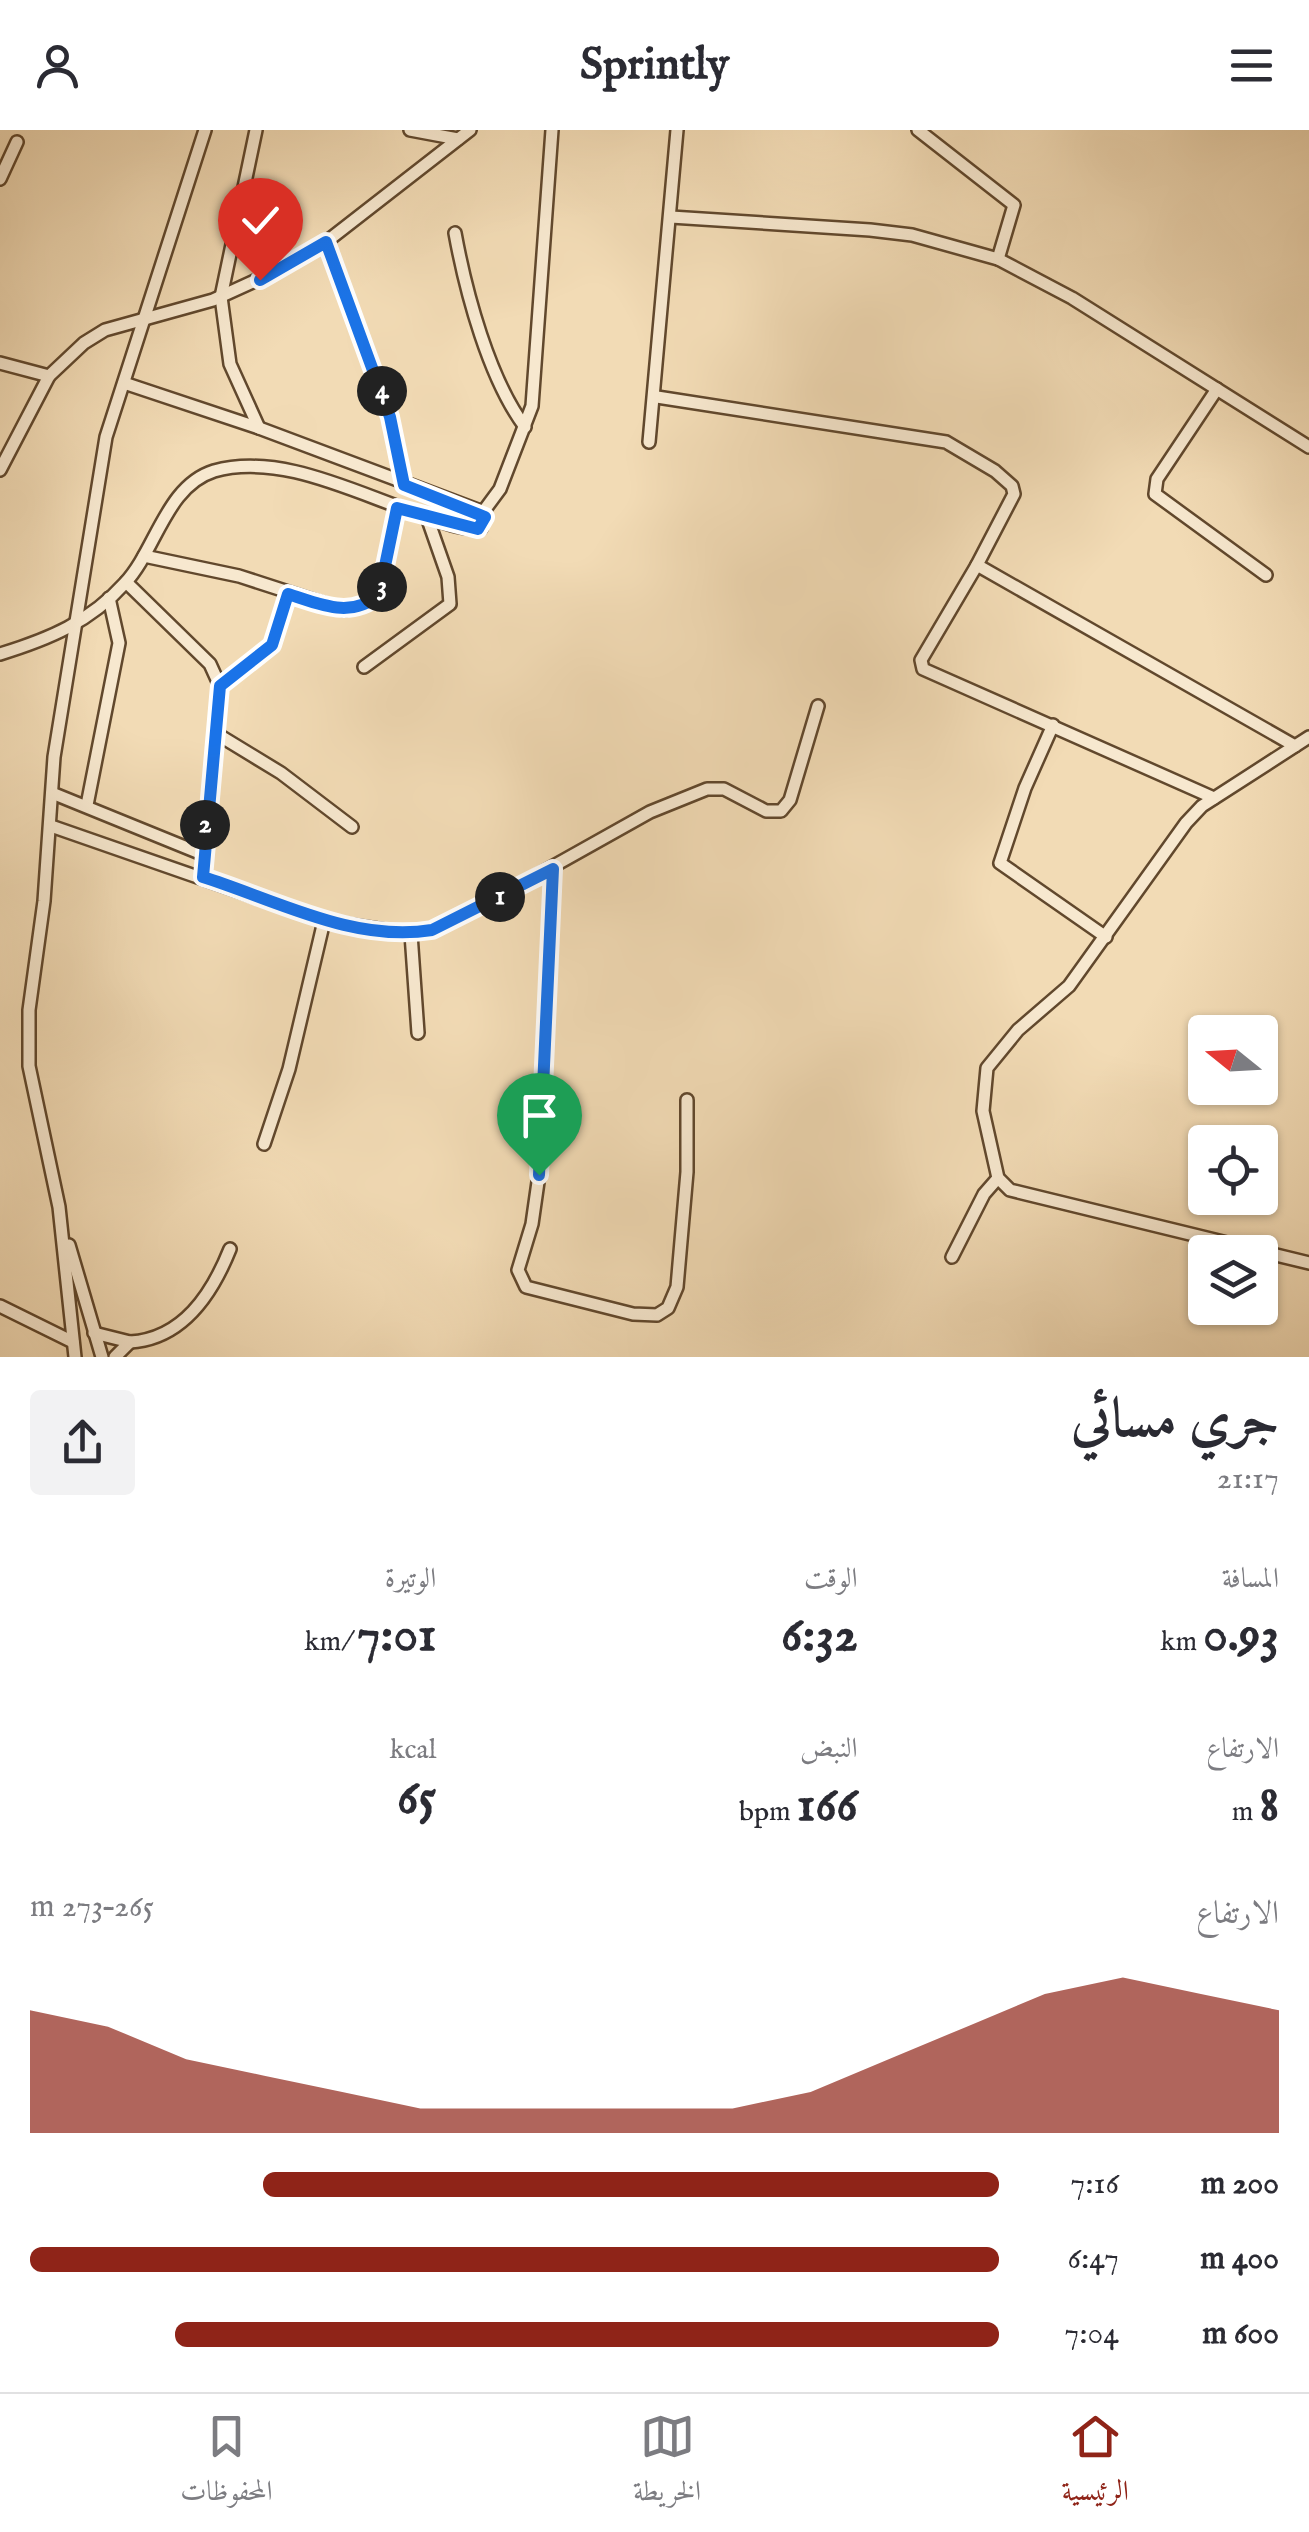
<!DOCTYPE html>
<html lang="ar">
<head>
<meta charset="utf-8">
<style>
  :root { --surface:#fff; --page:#f2f2f3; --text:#2b2b33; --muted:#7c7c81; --line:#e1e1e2; --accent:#8f2418 }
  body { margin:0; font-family:"IM FELL English",Amiri,serif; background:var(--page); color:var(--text); direction:rtl; height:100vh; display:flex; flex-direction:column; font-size:38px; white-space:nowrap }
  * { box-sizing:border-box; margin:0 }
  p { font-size:32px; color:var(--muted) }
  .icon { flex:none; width:55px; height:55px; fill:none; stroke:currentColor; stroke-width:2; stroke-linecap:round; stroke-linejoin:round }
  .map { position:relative; height:1227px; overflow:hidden; direction:ltr }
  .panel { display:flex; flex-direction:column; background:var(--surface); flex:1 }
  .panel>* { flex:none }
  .needle { width:65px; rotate:288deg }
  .tools { position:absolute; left:1188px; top:885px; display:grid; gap:20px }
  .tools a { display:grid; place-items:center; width:90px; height:90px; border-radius:10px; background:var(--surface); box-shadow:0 2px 8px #0004; font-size:50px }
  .pin { position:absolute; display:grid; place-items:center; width:85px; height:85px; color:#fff; margin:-102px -42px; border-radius:50% 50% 50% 0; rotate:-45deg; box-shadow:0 0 10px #0007 }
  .pin .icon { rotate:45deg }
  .km { position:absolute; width:50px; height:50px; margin:-25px; border-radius:50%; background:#222; color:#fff; font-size:28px; line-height:50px; text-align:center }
  .round { display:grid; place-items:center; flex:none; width:105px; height:105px; border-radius:10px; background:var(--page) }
  .summary { display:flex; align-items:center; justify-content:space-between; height:170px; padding:0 30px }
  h1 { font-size:55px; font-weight:800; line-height:75px }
  .stats { display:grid; grid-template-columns:repeat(3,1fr); gap:15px; height:170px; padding:10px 30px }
  .stats div { display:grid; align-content:center }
  .stats b { font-size:50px; font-weight:800 }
  .stats small { font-size:28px; font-weight:400 }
  .stats p { font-size:28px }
  .chart { height:280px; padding:20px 30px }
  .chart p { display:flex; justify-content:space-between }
  .chart svg { width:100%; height:180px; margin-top:10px; fill:var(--accent); opacity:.7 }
  ul { padding:0 30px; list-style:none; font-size:32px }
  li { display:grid; grid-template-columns:160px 120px 1fr; align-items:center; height:75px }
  li i { height:25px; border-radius:12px; background:var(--accent) }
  header { display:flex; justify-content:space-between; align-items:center; height:130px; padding:0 30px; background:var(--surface); font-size:45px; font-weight:800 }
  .menu { display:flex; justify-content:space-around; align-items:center; height:140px; border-top:2px solid var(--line); background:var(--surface); font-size:28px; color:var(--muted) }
  .menu a { display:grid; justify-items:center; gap:5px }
  .menu .active { color:var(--accent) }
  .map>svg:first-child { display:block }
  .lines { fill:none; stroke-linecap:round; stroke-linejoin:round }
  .street-casing { stroke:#61482d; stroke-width:16 }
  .street { stroke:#f7e8cf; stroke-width:11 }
  .route-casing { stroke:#fff; stroke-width:20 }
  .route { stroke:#1a73e8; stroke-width:12 }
</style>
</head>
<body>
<header><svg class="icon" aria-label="menu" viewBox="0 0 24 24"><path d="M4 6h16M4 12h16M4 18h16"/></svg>Sprintly<svg class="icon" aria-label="person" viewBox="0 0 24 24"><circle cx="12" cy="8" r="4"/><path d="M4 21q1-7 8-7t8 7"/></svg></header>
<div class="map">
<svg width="1309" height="1227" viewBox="0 0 1309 1227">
  <rect width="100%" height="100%" fill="#f2dbb5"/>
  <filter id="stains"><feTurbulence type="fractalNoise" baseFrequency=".002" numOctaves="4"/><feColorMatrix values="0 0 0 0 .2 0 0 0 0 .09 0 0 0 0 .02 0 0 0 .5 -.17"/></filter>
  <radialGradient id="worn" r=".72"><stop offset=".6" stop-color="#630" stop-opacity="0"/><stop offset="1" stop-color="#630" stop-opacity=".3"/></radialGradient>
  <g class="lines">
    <g class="street-casing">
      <g id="street">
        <polyline points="256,0 221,167 230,234 259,298"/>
        <polyline points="410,0 458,9"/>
        <polyline points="918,0 1014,75 998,129"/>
        <polyline points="0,49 17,12"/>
        <polyline points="671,87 870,100 912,105 998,129 1072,168 1309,317"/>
        <path d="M455,103C466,163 489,249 525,297"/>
        <polyline points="326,112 391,287 404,355"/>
        <polyline points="0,233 49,246"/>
        <polyline points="124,253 259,298 483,382"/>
        <polyline points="1217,259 1157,349 1155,364 1266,445"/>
        <polyline points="657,267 946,312 995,341 1012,356 1014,364 977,435 1295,616"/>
        <polyline points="649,312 677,0"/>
        <polyline points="0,340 49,246 84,213 105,200 213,170 281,139 326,112 470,0"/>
        <polyline points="144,426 239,446 344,480 369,473 379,465 397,377"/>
        <polyline points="977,435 921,530 923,539 1214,668"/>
        <polyline points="126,452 210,534 220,556 203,747"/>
        <path d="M0,524C49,509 90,492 125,453C156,420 166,356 214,341C282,322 359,365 422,385C440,391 463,401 481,398L483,382L500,359L532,276L552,0"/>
        <polyline points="364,537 450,474 448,447 427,387"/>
        <polyline points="220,556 272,515 288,464"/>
        <polyline points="1053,595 1025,658 1000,733 1106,807"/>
        <polyline points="217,604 281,643 352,697"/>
        <polyline points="1309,607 1202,676 1186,693 1069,856 1018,900 987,938 983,981 998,1048 1010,1060 1309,1133"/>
        <polyline points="52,663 202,724"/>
        <polyline points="87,675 119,513 109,468"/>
        <polyline points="51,696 324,791 411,804 432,800 484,775 650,682 707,659 724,659 766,681 781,681 790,670 818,576"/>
        <polyline points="553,739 539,1045 532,1094 518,1140 526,1157 633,1184 657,1185 668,1178 677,1157 687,1042 687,970"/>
        <polyline points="411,804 418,903"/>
        <polyline points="264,1014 289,939 324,791"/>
        <polyline points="69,1115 102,1227"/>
        <polyline points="952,1127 984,1064 998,1048"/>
        <polyline points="0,1176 73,1212"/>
        <polyline points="94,1203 130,1212 115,1227"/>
        <path d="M130,1212C183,1209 212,1164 230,1119"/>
        <polyline points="75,1227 59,1077 29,936 29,880 44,771 54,627 106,307 205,0"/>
      </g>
    </g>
    <use href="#street" class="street"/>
  </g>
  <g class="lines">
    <g class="route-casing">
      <path id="route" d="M260,150L326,112L390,287L404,355L485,387L478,399L397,378L379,465C350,489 320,474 288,464L272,515L220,556L203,747C276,770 354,813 432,800L553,739L539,1045"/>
    </g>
    <use href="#route" class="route"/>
  </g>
  <rect width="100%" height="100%" filter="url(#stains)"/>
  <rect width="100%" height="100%" fill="url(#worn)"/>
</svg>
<div class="tools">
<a><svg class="needle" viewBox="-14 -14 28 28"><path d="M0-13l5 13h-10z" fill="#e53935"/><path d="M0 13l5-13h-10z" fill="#7c7c81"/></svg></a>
<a><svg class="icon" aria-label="locate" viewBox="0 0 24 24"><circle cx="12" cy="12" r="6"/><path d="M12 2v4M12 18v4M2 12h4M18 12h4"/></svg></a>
<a><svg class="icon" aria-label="layers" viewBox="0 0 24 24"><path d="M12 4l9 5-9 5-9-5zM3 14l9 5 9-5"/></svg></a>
</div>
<div class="pin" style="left:539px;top:1045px;background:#1e9e55"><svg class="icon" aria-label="arrive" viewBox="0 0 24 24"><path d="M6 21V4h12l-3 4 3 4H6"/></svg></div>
<div class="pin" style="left:260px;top:150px;background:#d93025"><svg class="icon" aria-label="check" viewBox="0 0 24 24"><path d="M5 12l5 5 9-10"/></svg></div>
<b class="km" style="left:500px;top:767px">1</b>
<b class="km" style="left:205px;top:695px">2</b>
<b class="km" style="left:382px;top:457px">3</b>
<b class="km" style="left:382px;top:261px">4</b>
</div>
<section class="panel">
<div class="summary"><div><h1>جري مسائي</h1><p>21:17</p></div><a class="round"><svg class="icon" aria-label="share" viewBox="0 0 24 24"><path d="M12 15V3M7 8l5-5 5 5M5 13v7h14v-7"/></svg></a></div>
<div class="stats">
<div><p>المسافة</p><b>0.93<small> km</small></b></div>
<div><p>الوقت</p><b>6:32</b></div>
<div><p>الوتيرة</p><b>7:01<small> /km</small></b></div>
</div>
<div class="stats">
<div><p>الارتفاع</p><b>8<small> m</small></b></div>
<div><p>النبض</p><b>166<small> bpm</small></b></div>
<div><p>kcal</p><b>65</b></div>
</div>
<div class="chart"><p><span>الارتفاع</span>265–273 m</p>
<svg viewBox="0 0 160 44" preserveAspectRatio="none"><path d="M0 44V14L10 18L20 26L30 30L40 34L50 38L60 38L70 38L80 38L90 38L100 34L110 26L120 18L130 10L140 6L150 10L160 14V44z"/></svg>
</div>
<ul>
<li><b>200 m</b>7:16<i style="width:76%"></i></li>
<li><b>400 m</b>6:47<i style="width:100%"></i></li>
<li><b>600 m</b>7:04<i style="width:85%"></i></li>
</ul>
</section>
<nav class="menu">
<a class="active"><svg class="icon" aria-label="home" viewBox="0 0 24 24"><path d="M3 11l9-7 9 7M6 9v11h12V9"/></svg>الرئيسية</a>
<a><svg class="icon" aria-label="map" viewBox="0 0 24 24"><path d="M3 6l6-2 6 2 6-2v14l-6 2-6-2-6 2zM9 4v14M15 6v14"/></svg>الخريطة</a>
<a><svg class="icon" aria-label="saved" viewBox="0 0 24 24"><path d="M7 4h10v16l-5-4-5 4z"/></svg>المحفوظات</a>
</nav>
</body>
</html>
